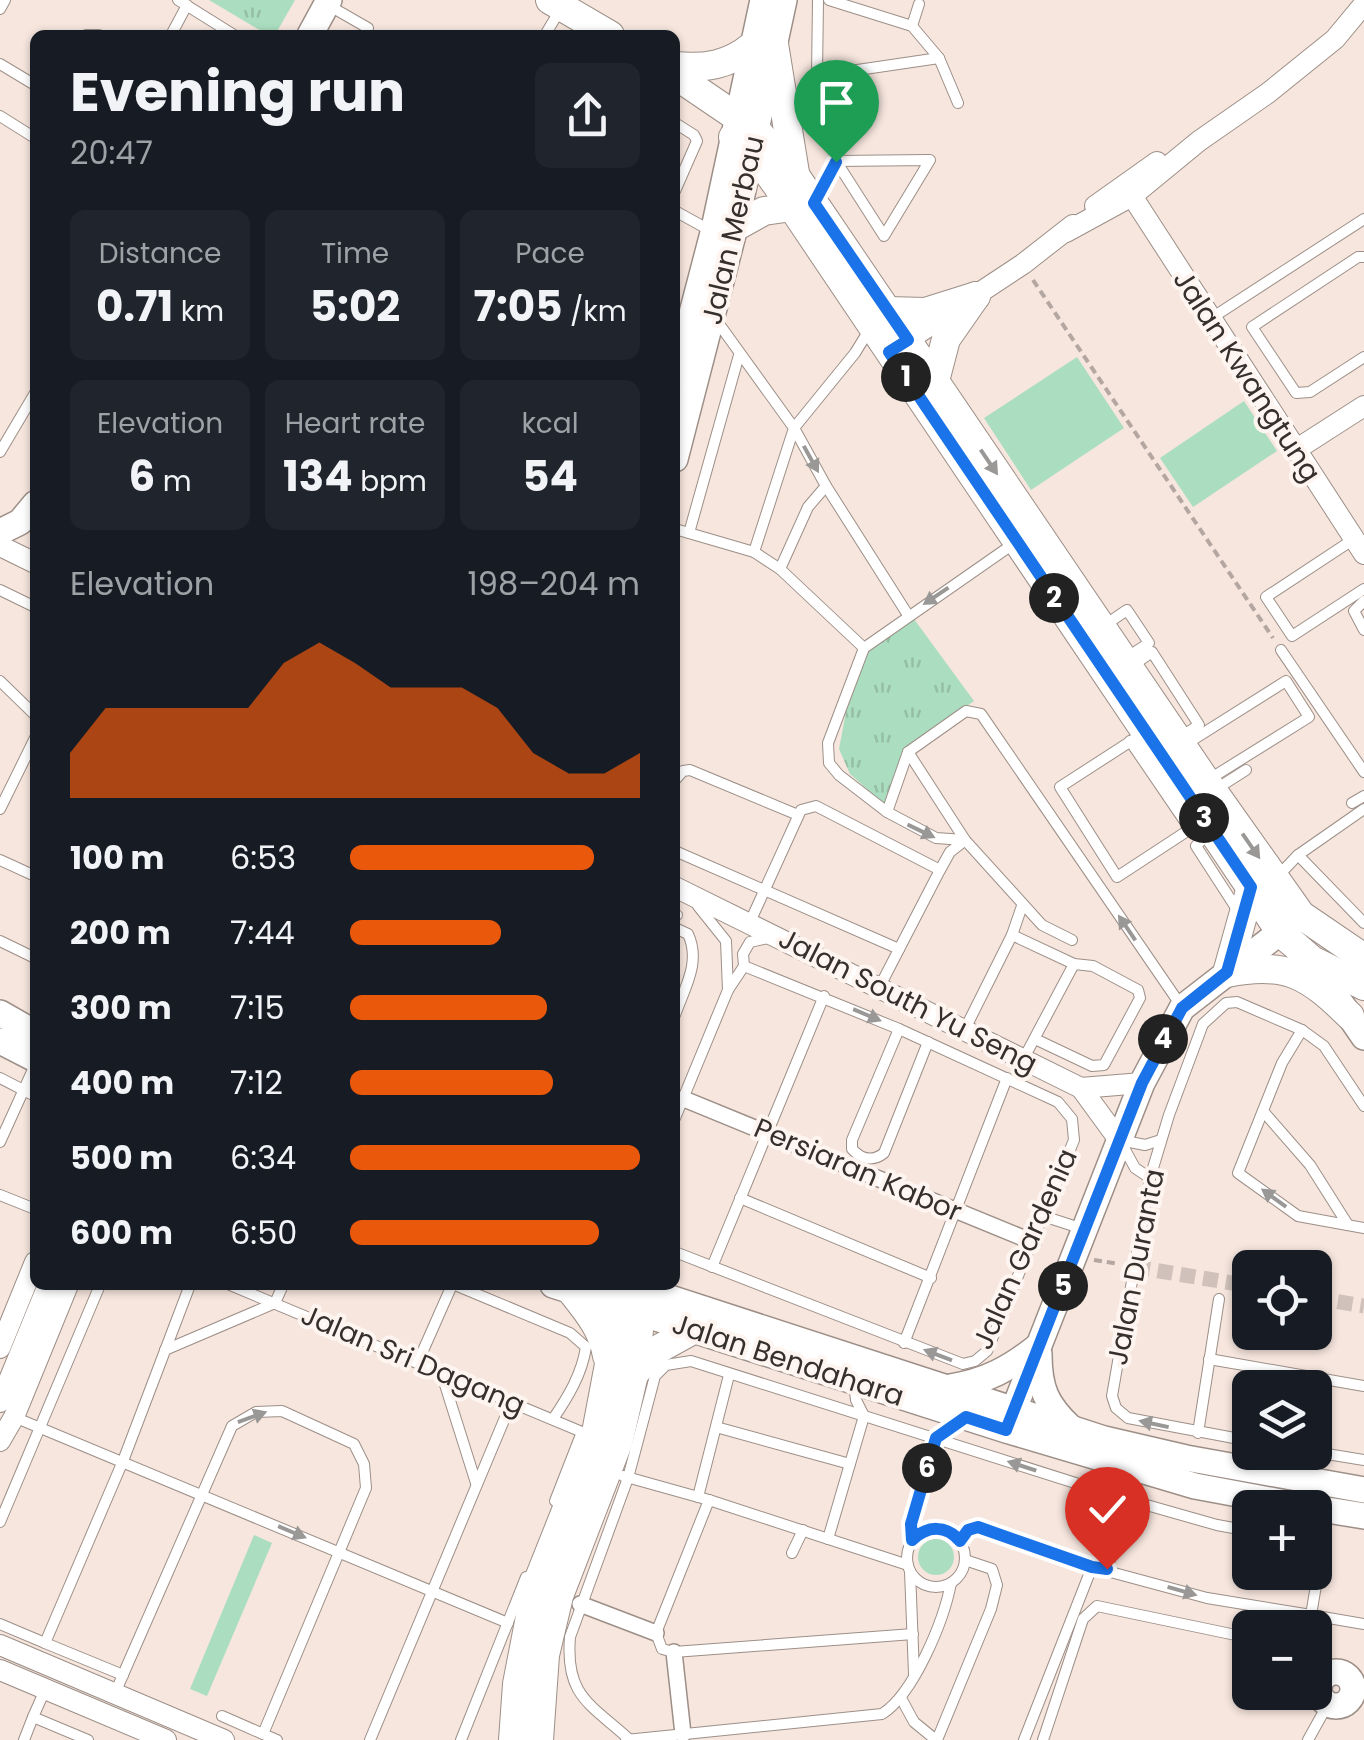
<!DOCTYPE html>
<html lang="en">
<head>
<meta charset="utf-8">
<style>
  :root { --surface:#171b24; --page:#20242c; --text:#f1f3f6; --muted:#9ea1a6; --accent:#ea580c }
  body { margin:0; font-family:Poppins,sans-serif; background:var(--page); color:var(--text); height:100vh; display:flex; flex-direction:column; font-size:38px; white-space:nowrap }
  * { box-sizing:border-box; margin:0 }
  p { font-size:32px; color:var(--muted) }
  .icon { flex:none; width:55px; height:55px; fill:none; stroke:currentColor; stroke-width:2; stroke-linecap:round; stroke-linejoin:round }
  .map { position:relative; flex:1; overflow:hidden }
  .drawer { position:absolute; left:30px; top:30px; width:650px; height:1260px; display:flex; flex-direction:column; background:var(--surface); border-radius:15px; box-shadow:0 2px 8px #0004 }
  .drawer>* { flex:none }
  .tools { position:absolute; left:1232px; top:1250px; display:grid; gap:20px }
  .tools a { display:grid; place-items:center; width:100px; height:100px; border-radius:15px; background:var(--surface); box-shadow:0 2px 8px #0004; font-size:50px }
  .pin { position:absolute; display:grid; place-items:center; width:85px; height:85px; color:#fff; margin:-102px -42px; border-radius:50% 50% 50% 0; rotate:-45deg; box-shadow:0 0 10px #0007 }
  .pin .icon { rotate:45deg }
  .km { position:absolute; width:50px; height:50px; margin:-25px; border-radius:50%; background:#222; color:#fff; font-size:28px; line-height:50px; text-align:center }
  .round { display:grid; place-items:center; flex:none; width:105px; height:105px; border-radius:15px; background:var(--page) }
  .headline { display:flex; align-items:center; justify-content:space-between; height:170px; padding:0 40px }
  h1 { font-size:55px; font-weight:700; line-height:75px }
  .stats { display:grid; grid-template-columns:repeat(3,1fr); gap:15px; height:170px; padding:10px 40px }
  .stats div { display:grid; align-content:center; border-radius:15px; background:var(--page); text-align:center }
  .stats b { font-size:42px; font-weight:700 }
  .stats small { font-size:28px; font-weight:400 }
  .stats p { font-size:28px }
  .chart { height:280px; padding:20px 40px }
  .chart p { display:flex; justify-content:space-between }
  .chart svg { width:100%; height:180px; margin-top:10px; fill:var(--accent); opacity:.7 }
  ul { padding:0 40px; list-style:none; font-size:32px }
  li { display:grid; grid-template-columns:160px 120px 1fr; align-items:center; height:75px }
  li i { height:25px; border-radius:12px; background:var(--accent) }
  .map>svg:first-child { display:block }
  .grass { fill:#abdec0 }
  .park { fill:url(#park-tufts) }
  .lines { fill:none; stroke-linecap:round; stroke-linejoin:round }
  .pedestrian-tunnel { stroke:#d0c2bb; stroke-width:15; stroke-dasharray:15 8; stroke-linecap:butt }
  .service-casing { stroke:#9d8f87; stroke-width:12 }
  .pedestrian-casing { stroke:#9d8f87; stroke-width:18 }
  .minor-casing { stroke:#9d8f87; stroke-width:22 }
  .tertiary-casing { stroke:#9d8f87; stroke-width:28 }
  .secondary-casing { stroke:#9d8f87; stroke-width:30 }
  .path { stroke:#b4a7a1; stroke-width:4; stroke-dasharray:8 5; stroke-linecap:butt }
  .service { stroke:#fff; stroke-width:10 }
  .pedestrian { stroke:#fff; stroke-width:15 }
  .minor { stroke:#fff; stroke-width:20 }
  .tertiary { stroke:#fff; stroke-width:25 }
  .secondary { stroke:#fff; stroke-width:28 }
  .oneway { fill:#9a9896 }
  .route-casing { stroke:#fff; stroke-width:20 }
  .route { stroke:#1a73e8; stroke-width:12 }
  .labels { text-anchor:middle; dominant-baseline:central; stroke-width:8; stroke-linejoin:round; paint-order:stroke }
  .street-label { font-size:28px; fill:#36302d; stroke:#fff5f0 }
</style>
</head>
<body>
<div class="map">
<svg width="1364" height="1740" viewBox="0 0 1364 1740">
  <defs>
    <pattern id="park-tufts" width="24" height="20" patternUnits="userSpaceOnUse" patternTransform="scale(2.5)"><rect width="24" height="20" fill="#abdec0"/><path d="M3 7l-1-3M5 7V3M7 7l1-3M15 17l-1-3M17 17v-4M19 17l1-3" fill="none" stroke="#94bfa5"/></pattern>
  </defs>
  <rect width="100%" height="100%" fill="#f6e6de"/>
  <g class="grass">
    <polygon points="1077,357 1124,428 1031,490 984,418"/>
    <polygon points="1244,401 1277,451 1193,507 1160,458"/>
    <polygon points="254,1535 272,1543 207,1696 190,1689"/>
    <circle cx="936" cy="1557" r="18"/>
  </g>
  <g class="park">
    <polygon points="209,0 295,0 275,35 268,35"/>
    <polygon points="914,619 974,701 906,749 886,806 850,774 839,749 848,701 869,650"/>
  </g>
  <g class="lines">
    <g class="pedestrian-tunnel">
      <polyline points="1135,1267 1250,1286"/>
      <polyline points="1315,1298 1364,1306"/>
    </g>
    <g class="service-casing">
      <g id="service">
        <polyline points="178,0 234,35"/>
        <polyline points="829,0 912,26 939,58 958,103"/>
        <polyline points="328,5 368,28 364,35"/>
        <polyline points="0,9 5,0"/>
        <polyline points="912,26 919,4"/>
        <polyline points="86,35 99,35"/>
        <polyline points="171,35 187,5"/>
        <polyline points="545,35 560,10"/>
        <polyline points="0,64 35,85"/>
        <polyline points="817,76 939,58"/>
        <polyline points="0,116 35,138"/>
        <polyline points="675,123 694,135 697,141 675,191"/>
        <polygon points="930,160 884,236 836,161"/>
        <polyline points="817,197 836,161 817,76 818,0"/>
        <polyline points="675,211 713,232"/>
        <polyline points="1364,257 1358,257 1252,327 1296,393 1310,392 1364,357"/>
        <polyline points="714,317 794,428 754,552"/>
        <polyline points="1210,319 1364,219"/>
        <polyline points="871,327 855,353 794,428 826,486 908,615"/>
        <polyline points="0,452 35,393"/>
        <polyline points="675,529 754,552 780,569 864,648"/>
        <polyline points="689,533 739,355"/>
        <polyline points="1354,539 1266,597 1292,636 1364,589"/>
        <polyline points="780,569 808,507 826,486"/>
        <polyline points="0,590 35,607"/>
        <polyline points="1364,601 1354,611 1364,630"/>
        <polyline points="1102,627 1127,610 1149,643 1126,658"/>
        <polyline points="1281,650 1364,772"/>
        <polyline points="1130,667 1152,652 1199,725 1179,738"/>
        <polyline points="0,681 35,715"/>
        <polyline points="1142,734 1060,787 1117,877 1204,820"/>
        <polyline points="1130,741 1190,829"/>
        <polyline points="1183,746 1286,681 1309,717 1208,780"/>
        <polyline points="908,752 965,840 1042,925 1072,940"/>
        <polyline points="675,780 683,771 690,770 798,815"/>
        <polyline points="1213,791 1246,770"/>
        <polyline points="1352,803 1364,796"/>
        <polyline points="0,809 35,738"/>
        <polyline points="887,812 908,752 966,711 981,714 1182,1007"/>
        <polyline points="1208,833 1196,846 1240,914"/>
        <polyline points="965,840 936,838 887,812 839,775 829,763 828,743 864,648 1016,542"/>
        <polyline points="675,851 899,949"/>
        <polyline points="1298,855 1364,809"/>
        <polyline points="0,860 35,876"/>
        <polyline points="1278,876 1298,855 1364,923"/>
        <polyline points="675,914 677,915"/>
        <polyline points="750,922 801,810 816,806 940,870"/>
        <path d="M675,928L688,934C701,962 685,987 675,1015"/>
        <polyline points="1012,935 1074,964 1093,966 1138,990 1140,998 1104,1065 1092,1066 1035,1039"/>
        <polyline points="0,941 35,958"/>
        <polyline points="880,986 940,870 950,852 964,841"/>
        <polyline points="728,990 744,966 743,954 750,942 768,938"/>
        <path d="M899,1029L852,1140V1149C861,1159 873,1162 884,1153L928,1042"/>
        <polyline points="965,1029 1012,935 1022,906"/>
        <polyline points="1302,1030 1282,1063 1238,1173 1298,1216 1364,1228"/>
        <polyline points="1024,1058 1074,964"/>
        <polyline points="0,1078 35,1096"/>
        <polyline points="1263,1111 1310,1165 1348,1225"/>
        <polyline points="675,1118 728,990 726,941 698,906"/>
        <polyline points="1120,1140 1145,1145 1161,1140"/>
        <polyline points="0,1142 35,1065"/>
        <polyline points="1123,1146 1135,1168 1150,1178"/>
        <polyline points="0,1195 35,1209"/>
        <polyline points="740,1198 931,1278"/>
        <polyline points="1043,1216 1083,1229"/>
        <polyline points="675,1252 963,1364 975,1361 987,1351 1074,1140 1072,1119 1058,1102 899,1029 744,966"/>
        <polyline points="712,1267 824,996"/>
        <polyline points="230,1285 594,1437"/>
        <path d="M455,1285L570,1333L586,1347C582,1374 568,1397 553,1419"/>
        <polyline points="904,1343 1007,1078"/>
        <polyline points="165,1350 275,1303 283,1285"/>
        <polyline points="1209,1359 1364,1386"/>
        <polyline points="418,1362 452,1285"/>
        <polyline points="441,1372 476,1483"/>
        <polyline points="14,1417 508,1623"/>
        <polyline points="716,1427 850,1464"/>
        <polyline points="1198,1433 1219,1299"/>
        <polyline points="1250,1441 1128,1418 1116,1408 1112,1396 1150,1178 1169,1115 1203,1024 1226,1003 1237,1002 1302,1030 1324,1046 1364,1106"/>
        <polyline points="1315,1452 1364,1460"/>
        <polyline points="623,1476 709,1500 908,1565"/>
        <polyline points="698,1497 729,1375"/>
        <polyline points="709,1500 656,1633 662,1649 674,1652 913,1634"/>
        <polyline points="555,1501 582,1432"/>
        <polyline points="0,1522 100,1285"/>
        <circle cx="936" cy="1558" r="29"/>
        <polyline points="828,1539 864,1416 856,1400 854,1381"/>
        <polyline points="912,1540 911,1523 936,1438 963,1419"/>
        <polyline points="961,1541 968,1530 977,1527 1092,1567 1207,1598 1311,1615 1321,1556 1315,1547"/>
        <polyline points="792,1553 803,1530"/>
        <polyline points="1107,1569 1129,1500"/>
        <polyline points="910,1571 914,1674"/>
        <polyline points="1311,1615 1364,1624"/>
        <polyline points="0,1624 45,1643"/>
        <polyline points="123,1675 45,1643 123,1461 190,1285"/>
        <polyline points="1315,1676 1321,1680"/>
        <polyline points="45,1690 33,1717 88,1740"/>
        <polyline points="115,1693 232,1426 256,1412 282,1411 354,1444 364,1464 366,1488 263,1734 277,1740"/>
        <polyline points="901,1698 914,1722 936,1740"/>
        <polyline points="222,1716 263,1734"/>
        <polyline points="24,1740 33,1717"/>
        <polyline points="370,1740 512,1401"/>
        <polyline points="461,1740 526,1577"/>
        <path d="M626,1740L882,1714C914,1694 944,1620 951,1583"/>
        <path d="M630,1740C591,1704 565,1697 570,1637L628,1478L655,1376L666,1365L691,1361L1129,1500L1217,1525L1250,1531"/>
        <polyline points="937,1740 991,1609 997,1585 992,1569 965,1560"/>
        <polyline points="1024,1740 1092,1567"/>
        <polyline points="1043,1740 1083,1619 1097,1606 1250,1638"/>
        <polyline points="1308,1740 1328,1704"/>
      </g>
    </g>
    <g class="pedestrian-casing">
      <g id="pedestrian">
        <polyline points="684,1099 1033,1242"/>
        <polyline points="580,1604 656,1633"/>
        <polyline points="674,1652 683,1734"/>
      </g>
    </g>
    <g class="minor-casing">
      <g id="minor">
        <polyline points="1132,196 1364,554"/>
        <polyline points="1095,206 1157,162"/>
        <polyline points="1066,232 1132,196 1199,141 1268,93 1335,39 1364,4"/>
        <polyline points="896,348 1023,264 1073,225"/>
        <polyline points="1297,449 1364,406"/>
        <polyline points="0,546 35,563"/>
        <polyline points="675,887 1081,1088 1119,1140"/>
        <polyline points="1081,1088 1142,1083"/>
        <polyline points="0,1348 35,1262"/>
        <polyline points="0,1402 48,1285"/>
        <polyline points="0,1441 14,1417 68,1285"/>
        <polyline points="0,1645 224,1740"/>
        <polyline points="0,1670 166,1740"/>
      </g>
    </g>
    <g class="tertiary-casing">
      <g id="tertiary">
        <polyline points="310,35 329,0"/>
        <polyline points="675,378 713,233 763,0"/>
        <polyline points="675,459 735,227 784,0"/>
        <polyline points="0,532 20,522 35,504"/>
        <polyline points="1340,1002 1364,1037"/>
        <polyline points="0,1013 35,1033"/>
        <polyline points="0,1041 35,1059"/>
        <polyline points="553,1285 1006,1430 1195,1486 1313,1508"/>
        <polyline points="630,1285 1104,1439 1186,1458 1364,1490"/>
        <path d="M1039,1354C1039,1388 1046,1405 1071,1428"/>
        <path d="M950,1387C985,1382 1011,1368 1038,1346"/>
        <polyline points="1007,1427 1142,1083 1182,1008 1293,922"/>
        <polyline points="1315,1508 1364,1516"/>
        <circle cx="1336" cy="1689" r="17"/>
      </g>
    </g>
    <g class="secondary-casing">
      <g id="secondary">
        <polyline points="550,0 610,35"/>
        <polyline points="774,44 795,173"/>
        <path d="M675,66C705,69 729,65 752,46"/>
        <polyline points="675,75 756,130 795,175 1206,781 1301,915 1364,958"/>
        <polyline points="733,137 752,150 792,207 1281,933 1312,960 1364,986"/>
        <polyline points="735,227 764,211 792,207"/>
        <polyline points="888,311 925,312 976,296"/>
        <polyline points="935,381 946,339 976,296"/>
        <path d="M1251,887L1227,973C1287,961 1308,975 1350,1016"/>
        <path d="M572,1292C588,1312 603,1330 607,1356"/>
        <polyline points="634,1374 653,1352 691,1331"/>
        <polyline points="513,1740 517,1684 536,1586 595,1438 624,1285"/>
        <polyline points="539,1740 545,1655 559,1596 618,1443 634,1374 641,1313 648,1291"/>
      </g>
    </g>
    <g class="path">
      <polyline points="1033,280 1273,638"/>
      <polyline points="1094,1260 1119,1264"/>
    </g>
    <use href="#service" class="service"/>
    <use href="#pedestrian" class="pedestrian"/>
    <use href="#minor" class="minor"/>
    <use href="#tertiary" class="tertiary"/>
    <use href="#secondary" class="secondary"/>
  </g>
  <defs><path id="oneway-solid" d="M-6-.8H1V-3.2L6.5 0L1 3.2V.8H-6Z" transform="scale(2.5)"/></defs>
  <g class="oneway">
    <use href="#oneway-solid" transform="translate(811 459) rotate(61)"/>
    <use href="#oneway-solid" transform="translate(989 462) rotate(56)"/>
    <use href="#oneway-solid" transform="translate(936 596) rotate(146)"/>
    <use href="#oneway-solid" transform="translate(921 831) rotate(26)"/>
    <use href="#oneway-solid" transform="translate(1251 846) rotate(55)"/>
    <use href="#oneway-solid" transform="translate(1127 928) rotate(-124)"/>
    <use href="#oneway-solid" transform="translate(867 1015) rotate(23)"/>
    <use href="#oneway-solid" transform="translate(1274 1198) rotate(-144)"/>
    <use href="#oneway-solid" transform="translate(938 1355) rotate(-159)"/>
    <use href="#oneway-solid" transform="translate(252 1417) rotate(-20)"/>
    <use href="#oneway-solid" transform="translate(1154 1424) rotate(-168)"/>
    <use href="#oneway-solid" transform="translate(1022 1466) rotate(-162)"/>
    <use href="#oneway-solid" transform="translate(292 1532) rotate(23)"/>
    <use href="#oneway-solid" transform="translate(1182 1591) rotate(16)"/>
  </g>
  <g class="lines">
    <g class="route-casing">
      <path id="route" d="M836,162L814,203L908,340L889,352L1251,887L1227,972L1182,1008L1142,1083L1006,1430L966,1417L936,1438L911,1524L912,1540C928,1525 946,1525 960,1541L968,1530L978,1527L1092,1567L1107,1569"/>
    </g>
    <use href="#route" class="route"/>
  </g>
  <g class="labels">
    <g class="street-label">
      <text transform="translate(733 230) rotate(-77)">Jalan Merbau</text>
      <text transform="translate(1247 376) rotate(57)">Jalan Kwangtung</text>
      <text transform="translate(908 1001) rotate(27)">Jalan South Yu Seng</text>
      <text transform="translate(858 1170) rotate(23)">Persiaran Kabor</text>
      <text transform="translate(1025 1249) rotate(-66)">Jalan Gardenia</text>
      <text transform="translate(1136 1267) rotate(-79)">Jalan Duranta</text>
      <text transform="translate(413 1360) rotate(23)">Jalan Sri Dagang</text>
      <text transform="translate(788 1360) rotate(18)">Jalan Bendahara</text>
    </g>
  </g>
</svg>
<div class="tools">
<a><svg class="icon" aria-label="locate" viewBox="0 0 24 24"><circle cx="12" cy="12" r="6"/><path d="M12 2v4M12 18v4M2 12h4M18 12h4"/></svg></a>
<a><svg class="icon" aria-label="layers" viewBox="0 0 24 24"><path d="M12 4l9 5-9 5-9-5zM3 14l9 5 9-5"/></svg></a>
<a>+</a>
<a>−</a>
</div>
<div class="pin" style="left:836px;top:162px;background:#1e9e55"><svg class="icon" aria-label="arrive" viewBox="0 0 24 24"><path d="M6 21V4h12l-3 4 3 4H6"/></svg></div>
<div class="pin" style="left:1107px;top:1569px;background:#d93025"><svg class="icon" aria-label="check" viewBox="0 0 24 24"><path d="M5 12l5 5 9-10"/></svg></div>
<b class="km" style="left:906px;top:377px">1</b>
<b class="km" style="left:1054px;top:598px">2</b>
<b class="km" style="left:1204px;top:818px">3</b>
<b class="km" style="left:1163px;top:1039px">4</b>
<b class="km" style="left:1063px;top:1286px">5</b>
<b class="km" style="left:927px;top:1468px">6</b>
<section class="drawer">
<div class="headline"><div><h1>Evening run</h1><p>20:47</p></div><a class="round"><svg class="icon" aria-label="share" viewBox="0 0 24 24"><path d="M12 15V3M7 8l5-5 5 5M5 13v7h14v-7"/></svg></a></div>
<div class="stats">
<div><p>Distance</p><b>0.71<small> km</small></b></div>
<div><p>Time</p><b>5:02</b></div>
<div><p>Pace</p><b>7:05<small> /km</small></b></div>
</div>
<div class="stats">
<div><p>Elevation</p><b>6<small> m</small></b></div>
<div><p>Heart rate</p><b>134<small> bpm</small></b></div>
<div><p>kcal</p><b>54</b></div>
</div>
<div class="chart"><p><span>Elevation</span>198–204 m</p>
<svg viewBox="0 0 160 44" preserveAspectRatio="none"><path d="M0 44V33L10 22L20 22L30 22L40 22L50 22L60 11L70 6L80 11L90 17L100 17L110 17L120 22L130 33L140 38L150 38L160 33V44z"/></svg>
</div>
<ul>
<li><b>100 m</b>6:53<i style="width:84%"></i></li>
<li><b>200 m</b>7:44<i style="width:52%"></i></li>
<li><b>300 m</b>7:15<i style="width:68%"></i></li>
<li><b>400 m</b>7:12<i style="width:70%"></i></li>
<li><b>500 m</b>6:34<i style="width:100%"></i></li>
<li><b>600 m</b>6:50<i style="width:86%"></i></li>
</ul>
</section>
</div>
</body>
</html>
